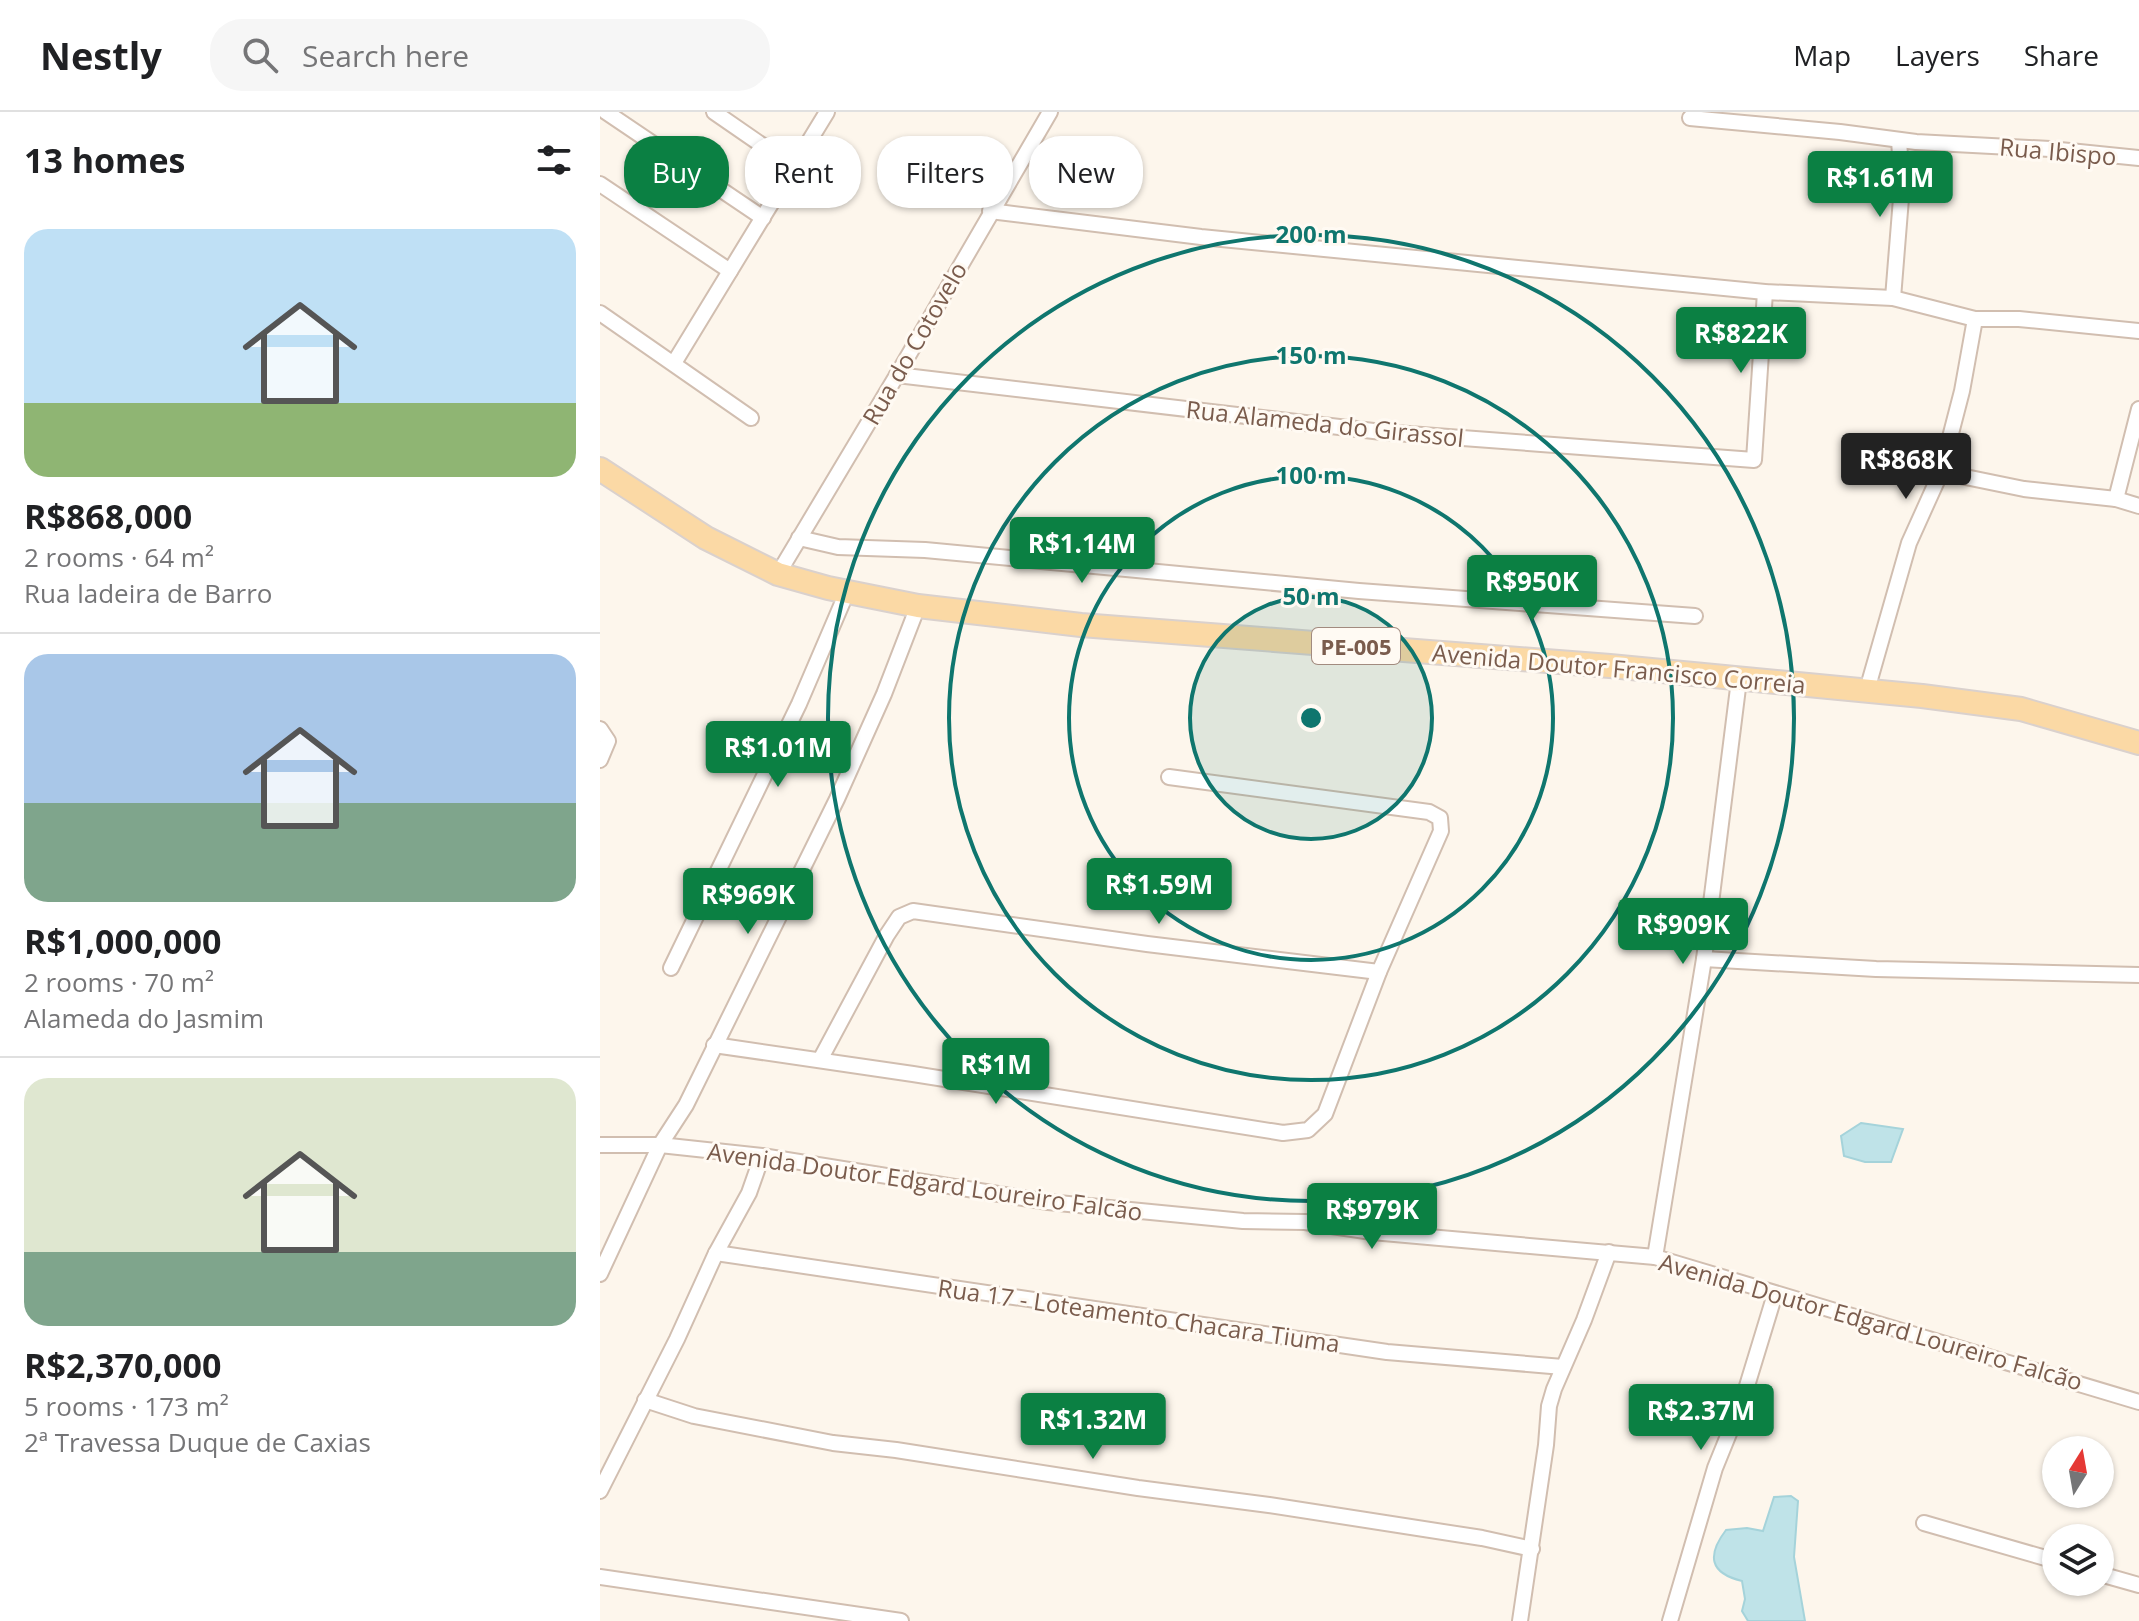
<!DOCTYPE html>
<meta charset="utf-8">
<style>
:root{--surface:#fff;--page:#f6f6f6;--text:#202124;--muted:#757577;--line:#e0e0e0;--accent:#0b8043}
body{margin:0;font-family:"Open Sans",sans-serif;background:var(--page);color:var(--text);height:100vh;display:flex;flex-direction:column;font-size:30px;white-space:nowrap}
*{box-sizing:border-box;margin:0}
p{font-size:26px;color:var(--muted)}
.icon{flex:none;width:44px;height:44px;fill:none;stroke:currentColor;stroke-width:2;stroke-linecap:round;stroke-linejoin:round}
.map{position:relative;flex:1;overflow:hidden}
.sheet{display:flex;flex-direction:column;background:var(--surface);width:600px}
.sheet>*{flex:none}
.banner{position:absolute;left:24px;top:24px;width:760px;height:72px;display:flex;gap:16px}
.needle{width:52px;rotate:11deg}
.tools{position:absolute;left:1442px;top:1324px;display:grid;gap:16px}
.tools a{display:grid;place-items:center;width:72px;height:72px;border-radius:50%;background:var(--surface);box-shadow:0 2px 6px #0004;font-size:40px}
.price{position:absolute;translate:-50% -68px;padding:0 18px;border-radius:8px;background:var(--accent);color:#fff;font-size:26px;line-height:52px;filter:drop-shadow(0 2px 4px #0008)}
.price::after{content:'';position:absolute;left:50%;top:48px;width:24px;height:18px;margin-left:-12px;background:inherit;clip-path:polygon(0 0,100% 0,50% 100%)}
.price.selected{background:#222;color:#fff}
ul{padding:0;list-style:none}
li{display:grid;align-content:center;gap:16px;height:424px;padding:0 24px}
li+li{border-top:2px solid var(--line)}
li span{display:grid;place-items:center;height:248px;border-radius:24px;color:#555}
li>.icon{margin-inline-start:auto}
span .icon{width:144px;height:144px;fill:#fffc;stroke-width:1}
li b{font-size:34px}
h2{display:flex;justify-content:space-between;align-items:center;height:96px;padding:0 24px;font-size:34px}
.tag{padding:0 28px;border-radius:32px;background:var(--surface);box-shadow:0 2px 6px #0004;font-size:28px;line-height:72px}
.tag.selected{background:var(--accent);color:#fff}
header{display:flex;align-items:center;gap:48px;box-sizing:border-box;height:112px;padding:0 40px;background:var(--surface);border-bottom:2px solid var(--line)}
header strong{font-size:38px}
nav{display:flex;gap:44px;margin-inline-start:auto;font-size:28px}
.search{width:560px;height:72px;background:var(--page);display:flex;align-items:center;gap:20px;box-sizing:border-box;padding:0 28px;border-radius:32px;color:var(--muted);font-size:30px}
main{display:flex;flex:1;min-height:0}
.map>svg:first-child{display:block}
</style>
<header>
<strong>Nestly</strong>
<div class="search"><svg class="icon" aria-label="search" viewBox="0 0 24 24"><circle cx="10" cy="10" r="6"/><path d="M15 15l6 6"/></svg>Search here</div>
<nav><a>Map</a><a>Layers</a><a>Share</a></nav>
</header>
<main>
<section class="sheet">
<h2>13 homes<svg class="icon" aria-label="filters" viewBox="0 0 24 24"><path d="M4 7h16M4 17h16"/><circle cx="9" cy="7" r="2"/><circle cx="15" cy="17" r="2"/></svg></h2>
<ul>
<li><span style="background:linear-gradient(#bfe0f5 70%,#8fb573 0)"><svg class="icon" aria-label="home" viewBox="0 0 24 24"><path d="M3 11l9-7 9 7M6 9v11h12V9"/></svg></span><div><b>R$868,000</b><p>2 rooms · 64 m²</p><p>Rua ladeira de Barro</p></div></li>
<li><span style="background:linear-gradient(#a9c7e8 60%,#7fa58c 0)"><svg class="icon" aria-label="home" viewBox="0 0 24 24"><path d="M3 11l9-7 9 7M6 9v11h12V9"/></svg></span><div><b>R$1,000,000</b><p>2 rooms · 70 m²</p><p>Alameda do Jasmim</p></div></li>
<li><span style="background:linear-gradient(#dfe7d0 70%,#7fa58c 0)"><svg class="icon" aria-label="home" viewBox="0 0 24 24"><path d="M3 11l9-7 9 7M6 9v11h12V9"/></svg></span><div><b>R$2,370,000</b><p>5 rooms · 173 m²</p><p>2ª Travessa Duque de Caxias</p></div></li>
</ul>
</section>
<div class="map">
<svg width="1539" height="1509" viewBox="0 0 1539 1509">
<rect width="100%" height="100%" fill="#fdf6ec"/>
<g fill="#bfe3e8" stroke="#a5d3da" stroke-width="2">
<path d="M1261,1011L1303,1017L1291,1050H1265L1244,1044L1241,1024Z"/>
<path d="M1191,1384L1198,1389L1194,1445L1205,1509H1148L1142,1499L1145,1487L1142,1469C1109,1461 1107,1443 1126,1418L1147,1416L1163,1419L1174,1385Z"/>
</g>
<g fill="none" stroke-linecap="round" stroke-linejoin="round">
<g stroke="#d1beb0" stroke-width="18">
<g id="minor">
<path d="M6,0L163,106"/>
<path d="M114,0L195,56"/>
<path d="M1090,6L1240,20L1316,30L1450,37L1539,46"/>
<path d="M0,72L130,159"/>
<path d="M390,99L601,125L1165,180L1293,186L1375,207H1419L1539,219"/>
<path d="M1293,186L1302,74L1299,28"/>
<path d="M0,201L151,306"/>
<path d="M74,251L227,0"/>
<path d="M297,263L782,320L1154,348L1165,180"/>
<path d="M1341,360L1424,377L1516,387L1539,394"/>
<path d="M1516,387L1539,297"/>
<path d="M199,426L238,435L325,438L759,479L1095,504"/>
<path d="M178,462L297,263L450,0"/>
<path d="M1267,578L1309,431L1341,360L1362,279L1375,207"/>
<path d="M0,617L8,629L0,648"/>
<path d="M1104,847L1276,857L1539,863"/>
<path d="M71,856L199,592L247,480"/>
<path d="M114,933L313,962L683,1021L708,1018L725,1002L779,860L841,719L840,706L829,700L569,665"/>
<path d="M220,948L287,823L299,805L313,799L547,832L779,860"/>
<path d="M0,1033H60L162,1044L448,1090L643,1109L705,1110L772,1120L1055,1145L1539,1290"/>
<path d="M116,1141L787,1240L963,1255"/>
<path d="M1055,1145L1104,847L1139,568"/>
<path d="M0,1162L60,1033L86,993L237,687L284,582L318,494"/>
<path d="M45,1288L94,1304L233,1331L296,1338L538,1376L669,1393L882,1426L932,1437"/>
<path d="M0,1379L77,1227L116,1141L149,1081L162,1044"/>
<path d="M1324,1411L1456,1449"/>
<path d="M1500,1462L1539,1473"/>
<path d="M0,1465L301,1509"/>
<path d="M920,1509L946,1333L949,1294L954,1277L984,1208L1009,1140"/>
<path d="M1070,1509L1115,1356L1143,1287L1175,1182"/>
</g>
</g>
<g stroke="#dad1cd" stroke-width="26">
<path id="primary" d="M0,357L106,426L178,462L228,476L318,494L481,513L1010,554L1322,584L1421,597L1539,631"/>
</g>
<use href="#minor" stroke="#fff" stroke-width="14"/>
<use href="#primary" stroke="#fbd9a5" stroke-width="22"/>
</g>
<circle cx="711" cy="606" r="121" fill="#0f766e" fill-opacity=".12"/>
<g fill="none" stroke="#0f766e" stroke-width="4">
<circle cx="711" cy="606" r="121"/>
<circle cx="711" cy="606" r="242"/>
<circle cx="711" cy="606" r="362"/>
<circle cx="711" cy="606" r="483"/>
</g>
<g text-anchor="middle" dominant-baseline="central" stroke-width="6" stroke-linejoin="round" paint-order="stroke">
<rect fill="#fffaf3" stroke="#a28b7f" stroke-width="2" x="712" y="516" width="88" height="36" rx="6"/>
<g font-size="22" font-weight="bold" fill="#7a5c4d">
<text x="756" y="534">PE-005</text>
</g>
<g font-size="24" fill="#7a5c4d" stroke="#fffaf3">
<text transform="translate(1458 39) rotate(5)">Rua Ibispo</text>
<text transform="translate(314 231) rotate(-60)">Rua do Cotovelo</text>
<text transform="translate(725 311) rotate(6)">Rua Alameda do Girassol</text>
<text transform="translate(1019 556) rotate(5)">Avenida Doutor Francisco Correia</text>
<text transform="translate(325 1069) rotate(8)">Avenida Doutor Edgard Loureiro Falcão</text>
<text transform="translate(539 1203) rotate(8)">Rua 17 - Loteamento Chacara Tiuma</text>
<text transform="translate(1271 1209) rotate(16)">Avenida Doutor Edgard Loureiro Falcão</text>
</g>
</g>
<circle cx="711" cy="606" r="12" fill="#0f766e" stroke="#fffaf3" stroke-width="4"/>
<g font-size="24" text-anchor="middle" font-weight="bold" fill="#0f766e" stroke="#fffaf3" stroke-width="6" stroke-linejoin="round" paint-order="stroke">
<text x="711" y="131">200 m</text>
<text x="711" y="252">150 m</text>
<text x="711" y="372">100 m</text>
<text x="711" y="493">50 m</text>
</g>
</svg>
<div class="tools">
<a><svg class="needle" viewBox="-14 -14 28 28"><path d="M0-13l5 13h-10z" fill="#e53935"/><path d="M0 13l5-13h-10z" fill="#757577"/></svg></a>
<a><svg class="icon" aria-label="layers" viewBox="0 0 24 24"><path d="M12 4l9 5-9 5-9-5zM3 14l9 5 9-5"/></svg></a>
</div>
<b class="price" style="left:1280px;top:107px">R$1.61M</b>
<b class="price" style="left:1141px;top:263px">R$822K</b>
<b class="price selected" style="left:1306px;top:389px">R$868K</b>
<b class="price" style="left:482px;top:473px">R$1.14M</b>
<b class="price" style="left:932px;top:511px">R$950K</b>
<b class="price" style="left:178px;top:677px">R$1.01M</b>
<b class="price" style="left:559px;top:814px">R$1.59M</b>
<b class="price" style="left:148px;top:824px">R$969K</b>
<b class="price" style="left:1083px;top:854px">R$909K</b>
<b class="price" style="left:396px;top:994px">R$1M</b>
<b class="price" style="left:772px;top:1139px">R$979K</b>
<b class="price" style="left:1101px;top:1340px">R$2.37M</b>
<b class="price" style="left:493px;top:1349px">R$1.32M</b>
<div class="banner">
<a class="tag selected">Buy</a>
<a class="tag">Rent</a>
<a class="tag">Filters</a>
<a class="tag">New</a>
</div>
</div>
</main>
